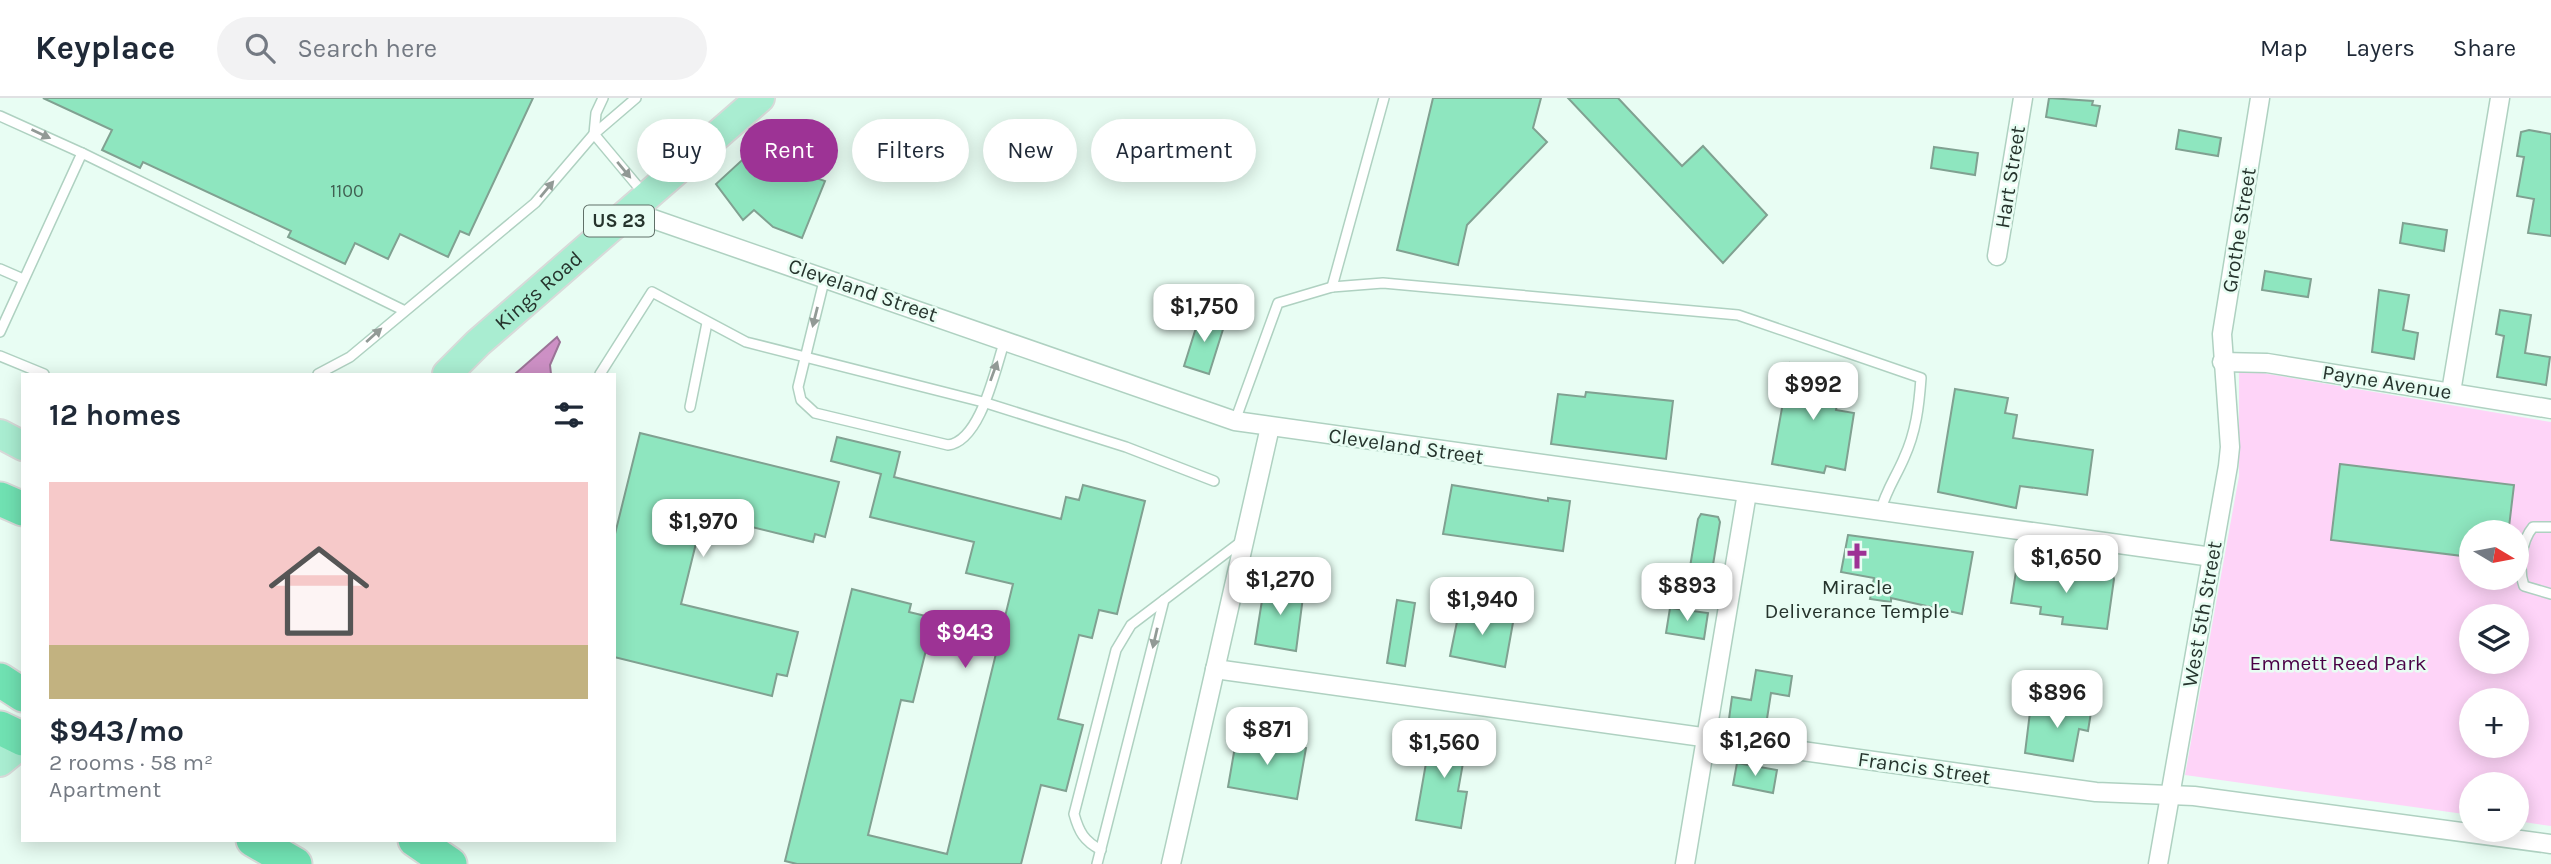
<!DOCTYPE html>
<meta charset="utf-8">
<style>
:root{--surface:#fff;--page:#f2f2f3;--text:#1f2937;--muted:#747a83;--line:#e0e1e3;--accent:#9d3395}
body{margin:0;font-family:Karla,sans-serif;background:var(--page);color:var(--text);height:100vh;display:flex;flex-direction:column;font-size:26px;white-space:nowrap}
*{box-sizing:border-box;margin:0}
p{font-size:23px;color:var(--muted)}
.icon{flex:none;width:38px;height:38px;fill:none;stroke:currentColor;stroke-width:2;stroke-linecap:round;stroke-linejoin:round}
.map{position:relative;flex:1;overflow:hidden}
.details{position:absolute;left:21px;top:275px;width:595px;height:469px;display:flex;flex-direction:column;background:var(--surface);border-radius:0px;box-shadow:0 4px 18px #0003}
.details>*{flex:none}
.hud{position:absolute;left:637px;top:21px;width:665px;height:63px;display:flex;gap:14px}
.needle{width:46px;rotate:100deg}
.tools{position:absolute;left:2459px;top:422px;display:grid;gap:14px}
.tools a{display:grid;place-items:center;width:70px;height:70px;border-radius:50%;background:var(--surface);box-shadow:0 4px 18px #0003;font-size:35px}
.price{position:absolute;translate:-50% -60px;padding:0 16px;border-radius:14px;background:#fff;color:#222;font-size:23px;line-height:46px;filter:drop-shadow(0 2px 4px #0008)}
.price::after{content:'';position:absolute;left:50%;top:42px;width:21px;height:16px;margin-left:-10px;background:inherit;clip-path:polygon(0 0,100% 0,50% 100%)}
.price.current{background:var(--accent);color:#fff}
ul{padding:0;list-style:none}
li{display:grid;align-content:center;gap:14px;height:371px;padding:0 28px}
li+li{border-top:2px solid var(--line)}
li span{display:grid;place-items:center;height:217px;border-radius:0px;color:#555}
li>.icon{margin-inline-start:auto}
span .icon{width:126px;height:126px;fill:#fffc;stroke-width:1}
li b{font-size:30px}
h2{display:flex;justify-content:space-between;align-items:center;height:84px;padding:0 28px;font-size:30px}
.tag{padding:0 24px;border-radius:32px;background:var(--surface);box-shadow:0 4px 18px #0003;font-size:24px;line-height:63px}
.tag.current{background:var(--accent);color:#fff}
header{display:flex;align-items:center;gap:42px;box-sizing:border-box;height:98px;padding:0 35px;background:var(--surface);border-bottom:2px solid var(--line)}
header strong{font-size:33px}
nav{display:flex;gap:38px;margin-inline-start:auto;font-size:24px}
.search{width:490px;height:63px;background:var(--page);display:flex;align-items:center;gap:18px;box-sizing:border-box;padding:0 24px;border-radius:38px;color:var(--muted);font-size:26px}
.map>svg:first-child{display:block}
</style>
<header>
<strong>Keyplace</strong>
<div class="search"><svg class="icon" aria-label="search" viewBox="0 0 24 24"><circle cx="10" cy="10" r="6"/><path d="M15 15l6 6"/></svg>Search here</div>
<nav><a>Map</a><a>Layers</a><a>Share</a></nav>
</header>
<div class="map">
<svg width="2551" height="766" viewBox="0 0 2551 766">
<rect width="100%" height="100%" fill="#e8fdf3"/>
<path fill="#fed4f8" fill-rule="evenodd" d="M2239,271L2551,324V728L2517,723L2516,686H2471V717L2185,677L2239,378ZM2471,434H2516V480H2471ZM2471,518H2516V564H2471ZM2471,602H2516V648H2471Z"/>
<path fill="#cd90c5" stroke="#9b7497" stroke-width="2" d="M557,239L560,244L550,267L551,276H515Z"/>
<g fill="#8ee6bf" stroke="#80a191" stroke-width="2">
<path d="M43,0H533L469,137L460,133L448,159L400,136L388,161L355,145L345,166L288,139L291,133L143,64L140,70L102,52L112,32Z"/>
<path d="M1433,0H1541L1533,30L1547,44L1467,127L1458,167L1397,152Z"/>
<path d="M1568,0H1618L1682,68L1703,48L1767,117L1723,165Z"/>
<path d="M2049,0L2093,3L2092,7L2100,8L2096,28L2046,19Z"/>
<path d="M776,31L804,64L796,73L825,83L802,140L773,129L754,112L743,122L716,86Z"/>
<path d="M2179,32L2221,40L2218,58L2176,51Z"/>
<path d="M2529,32L2551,36V138L2528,135L2534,101L2517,98L2524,59L2517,58L2521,34Z"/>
<path d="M1934,49L1978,55L1975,77L1931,70Z"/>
<path d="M2403,125L2447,132L2444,153L2400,145Z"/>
<path d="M2265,173L2311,181L2308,199L2262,192Z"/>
<path d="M2379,192L2409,197L2403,232L2418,235L2414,261L2372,254Z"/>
<path d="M2500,212L2531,217L2525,255L2550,259L2546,287L2497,279L2504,238L2496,236Z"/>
<path d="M1200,217L1225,225L1209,276L1184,268Z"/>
<path d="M1790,265L1843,274L1836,312L1854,315L1845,372L1826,368L1824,375L1772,366Z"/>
<path d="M1955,291L2008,300L2005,315L2017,317L2013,340L2093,352L2087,397L2020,388L2016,410L1938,394Z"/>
<path d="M1586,294L1673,303L1666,361L1551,346L1558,296L1585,299Z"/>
<path d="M640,335L839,384L825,439L815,436L813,444L703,417L681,506L798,534L787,578L777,576L772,598L614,559V440Z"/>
<path d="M837,339L900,354L894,379L1061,421L1066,399L1079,402L1083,387L1145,403L1117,516L1099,512L1092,540L1079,537L1058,621L1083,627L1066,693L1041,687L1021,766H797L785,763L852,491L911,506L909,514L934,520L913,604L901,602L868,737L947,756L1013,486L966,475L974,444L870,419L881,376L831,363Z"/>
<path d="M2340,366L2514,387L2509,429L2485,427L2484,434H2471V459L2331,442Z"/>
<path d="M1452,387L1548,403V400L1570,403L1563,453L1443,436Z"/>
<path d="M1701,416L1718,419L1720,424L1711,479L1689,475L1698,421Z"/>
<path d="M1848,437L1973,454L1962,516L1891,500V504L1870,501L1874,480L1841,474Z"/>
<path d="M2017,467L2093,477L2094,473L2112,475L2114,481L2107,531L2062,526L2063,519L2040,516L2041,509L2011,505Z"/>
<path d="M1265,484L1304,491L1296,553L1255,546Z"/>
<path d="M1397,502L1415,505L1405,568L1387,565Z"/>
<path d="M1460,509L1514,519L1505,569L1450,558Z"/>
<path d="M1670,510L1708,515L1704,541L1666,535Z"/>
<path d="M1756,572L1792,578L1789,598L1771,595L1766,627L1729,621L1732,599L1751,602Z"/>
<path d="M2061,602L2092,608L2088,633L2079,631L2073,663L2025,655L2031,606L2060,611Z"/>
<path d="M1432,631L1468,637L1458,693L1467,694L1461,730L1416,722Z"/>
<path d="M1237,637L1306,650L1297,701L1228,689Z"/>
<path d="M1737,665L1777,672L1773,695L1733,687Z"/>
</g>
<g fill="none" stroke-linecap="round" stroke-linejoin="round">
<g stroke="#afd1c1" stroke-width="12">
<g id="lane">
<path d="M603,0L596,15L594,36L645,97"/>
<path d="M0,18L82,55"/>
<path d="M0,171L23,181"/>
<path d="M825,179L798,289L801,302L815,315L948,347C981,343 995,271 1005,242"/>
<path d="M1332,189L1384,0"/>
<path d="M0,234L82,55L403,212"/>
<path d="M0,258L44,276"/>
<path d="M318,276L350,259L535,105L594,36L636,0"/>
<path d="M600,276L652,194L746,244L983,304L1126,349L1214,383"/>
<path d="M690,309L707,225"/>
<path d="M1235,323L1278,205L1332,189L1383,185L1738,217L1921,280C1919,308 1916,334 1904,360C1896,379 1885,394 1880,415"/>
<path d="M2551,429H2533C2521,443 2518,471 2524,488L2551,496"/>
<path d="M1101,752C1084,743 1079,734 1074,716L1116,552L1131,527L1164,502"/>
<path d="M1097,766L1164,502L1242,443"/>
</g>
</g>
<g stroke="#afd1c1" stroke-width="21">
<g id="street">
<path d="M630,113L1235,323L2212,459"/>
<path d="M1997,158L2023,0"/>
<path d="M2222,264L2267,265L2551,311"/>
<path d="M2451,294L2500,0"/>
<path d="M1215,571L2096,694L2194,698L2551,746"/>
<path d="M1171,766L1270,329"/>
<path d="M1685,766L1747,395"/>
<path d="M2158,766L2228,368L2230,349L2222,236L2260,0"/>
</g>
</g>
<g stroke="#d8dad9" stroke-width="32">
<g id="primary">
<path id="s1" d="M447,276L478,245L760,0"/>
<path d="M0,336L23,348"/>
<path d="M0,664L23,645"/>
</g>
</g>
<g stroke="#d8dad9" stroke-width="37">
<g id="highway">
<path d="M0,401L23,411"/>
<path d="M0,582L23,597"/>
<path d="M0,630L23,641"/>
<path d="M253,742L295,766"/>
<path d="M415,742L450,766"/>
</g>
</g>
<use href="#lane" stroke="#fff" stroke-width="9"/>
<use href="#street" stroke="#fff" stroke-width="18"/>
<use href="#primary" stroke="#a9edd1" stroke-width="28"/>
<use href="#highway" stroke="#70e1b2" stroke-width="33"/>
</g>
<defs><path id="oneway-solid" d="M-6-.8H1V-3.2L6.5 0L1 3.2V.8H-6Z" transform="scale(1.75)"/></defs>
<g fill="#929a96">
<use href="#oneway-solid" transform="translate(41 36) rotate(25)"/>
<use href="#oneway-solid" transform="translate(624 72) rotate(50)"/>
<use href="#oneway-solid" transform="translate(547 91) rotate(-50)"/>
<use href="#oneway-solid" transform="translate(815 219) rotate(104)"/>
<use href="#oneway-solid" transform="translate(374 237) rotate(-42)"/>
<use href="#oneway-solid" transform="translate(994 273) rotate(-70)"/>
<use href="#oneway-solid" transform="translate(1155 540) rotate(103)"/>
</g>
<defs>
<g id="church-bare" transform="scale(2.1)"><path d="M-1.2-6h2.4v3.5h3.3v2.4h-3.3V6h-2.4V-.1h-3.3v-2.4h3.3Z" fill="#9d3395" stroke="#e8fdf3" stroke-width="2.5" paint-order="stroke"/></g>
</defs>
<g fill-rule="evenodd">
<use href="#church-bare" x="1857" y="458"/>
</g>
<g text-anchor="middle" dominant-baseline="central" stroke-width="5" stroke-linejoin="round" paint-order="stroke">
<g font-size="18" fill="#406052">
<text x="347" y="93">1100</text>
</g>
<rect fill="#e8fdf3" stroke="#607068" stroke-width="2" x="584" y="107.5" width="70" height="31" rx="5"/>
<g font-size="19" font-weight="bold" fill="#26342d">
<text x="619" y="123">US 23</text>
</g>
<g font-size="21" fill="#26342d" stroke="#e8fdf3">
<text transform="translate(2010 79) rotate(-81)">Hart Street</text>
<text transform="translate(2239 132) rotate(-81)">Grothe Street</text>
<text stroke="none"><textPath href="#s1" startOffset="124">Kings Road</textPath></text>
<text transform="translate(863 192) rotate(19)">Cleveland Street</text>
<text transform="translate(2387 284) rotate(9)">Payne Avenue</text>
<text transform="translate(1406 348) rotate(8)">Cleveland Street</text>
<text transform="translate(2202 516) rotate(-80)">West 5th Street</text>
<text transform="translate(1924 670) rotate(8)">Francis Street</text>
</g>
<g font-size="21" fill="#26342d" stroke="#e8fdf3">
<text x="1857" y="489">Miracle<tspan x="1857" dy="24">Deliverance Temple</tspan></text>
</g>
<g font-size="21" fill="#4a0046" stroke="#e8fdf3">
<text x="2338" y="565">Emmett Reed Park</text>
</g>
</g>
</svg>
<div class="tools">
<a><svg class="needle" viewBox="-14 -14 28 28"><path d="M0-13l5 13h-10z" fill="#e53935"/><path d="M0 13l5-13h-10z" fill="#747a83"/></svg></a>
<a><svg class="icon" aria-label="layers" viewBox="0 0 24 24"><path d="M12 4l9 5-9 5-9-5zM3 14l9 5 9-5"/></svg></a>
<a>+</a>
<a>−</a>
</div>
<b class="price" style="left:1204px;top:246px">$1,750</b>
<b class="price" style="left:1813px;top:324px">$992</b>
<b class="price" style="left:703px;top:461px">$1,970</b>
<b class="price" style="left:2066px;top:497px">$1,650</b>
<b class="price" style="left:1280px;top:519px">$1,270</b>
<b class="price" style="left:1687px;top:525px">$893</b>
<b class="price" style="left:1482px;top:539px">$1,940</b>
<b class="price current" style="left:965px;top:572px">$943</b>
<b class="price" style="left:2057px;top:632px">$896</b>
<b class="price" style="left:1267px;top:669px">$871</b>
<b class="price" style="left:1755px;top:680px">$1,260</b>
<b class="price" style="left:1444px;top:682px">$1,560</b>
<div class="hud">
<a class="tag">Buy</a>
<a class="tag current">Rent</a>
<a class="tag">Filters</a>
<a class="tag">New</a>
<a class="tag">Apartment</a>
</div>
<section class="details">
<h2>12 homes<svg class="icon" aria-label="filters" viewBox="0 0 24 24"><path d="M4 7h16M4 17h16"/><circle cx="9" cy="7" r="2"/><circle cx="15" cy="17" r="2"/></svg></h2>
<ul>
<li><span style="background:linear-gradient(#f6c9c9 75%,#c2b280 0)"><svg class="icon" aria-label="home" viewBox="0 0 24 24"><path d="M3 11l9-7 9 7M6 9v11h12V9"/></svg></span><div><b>$943/mo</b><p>2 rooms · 58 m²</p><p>Apartment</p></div></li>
</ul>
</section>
</div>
